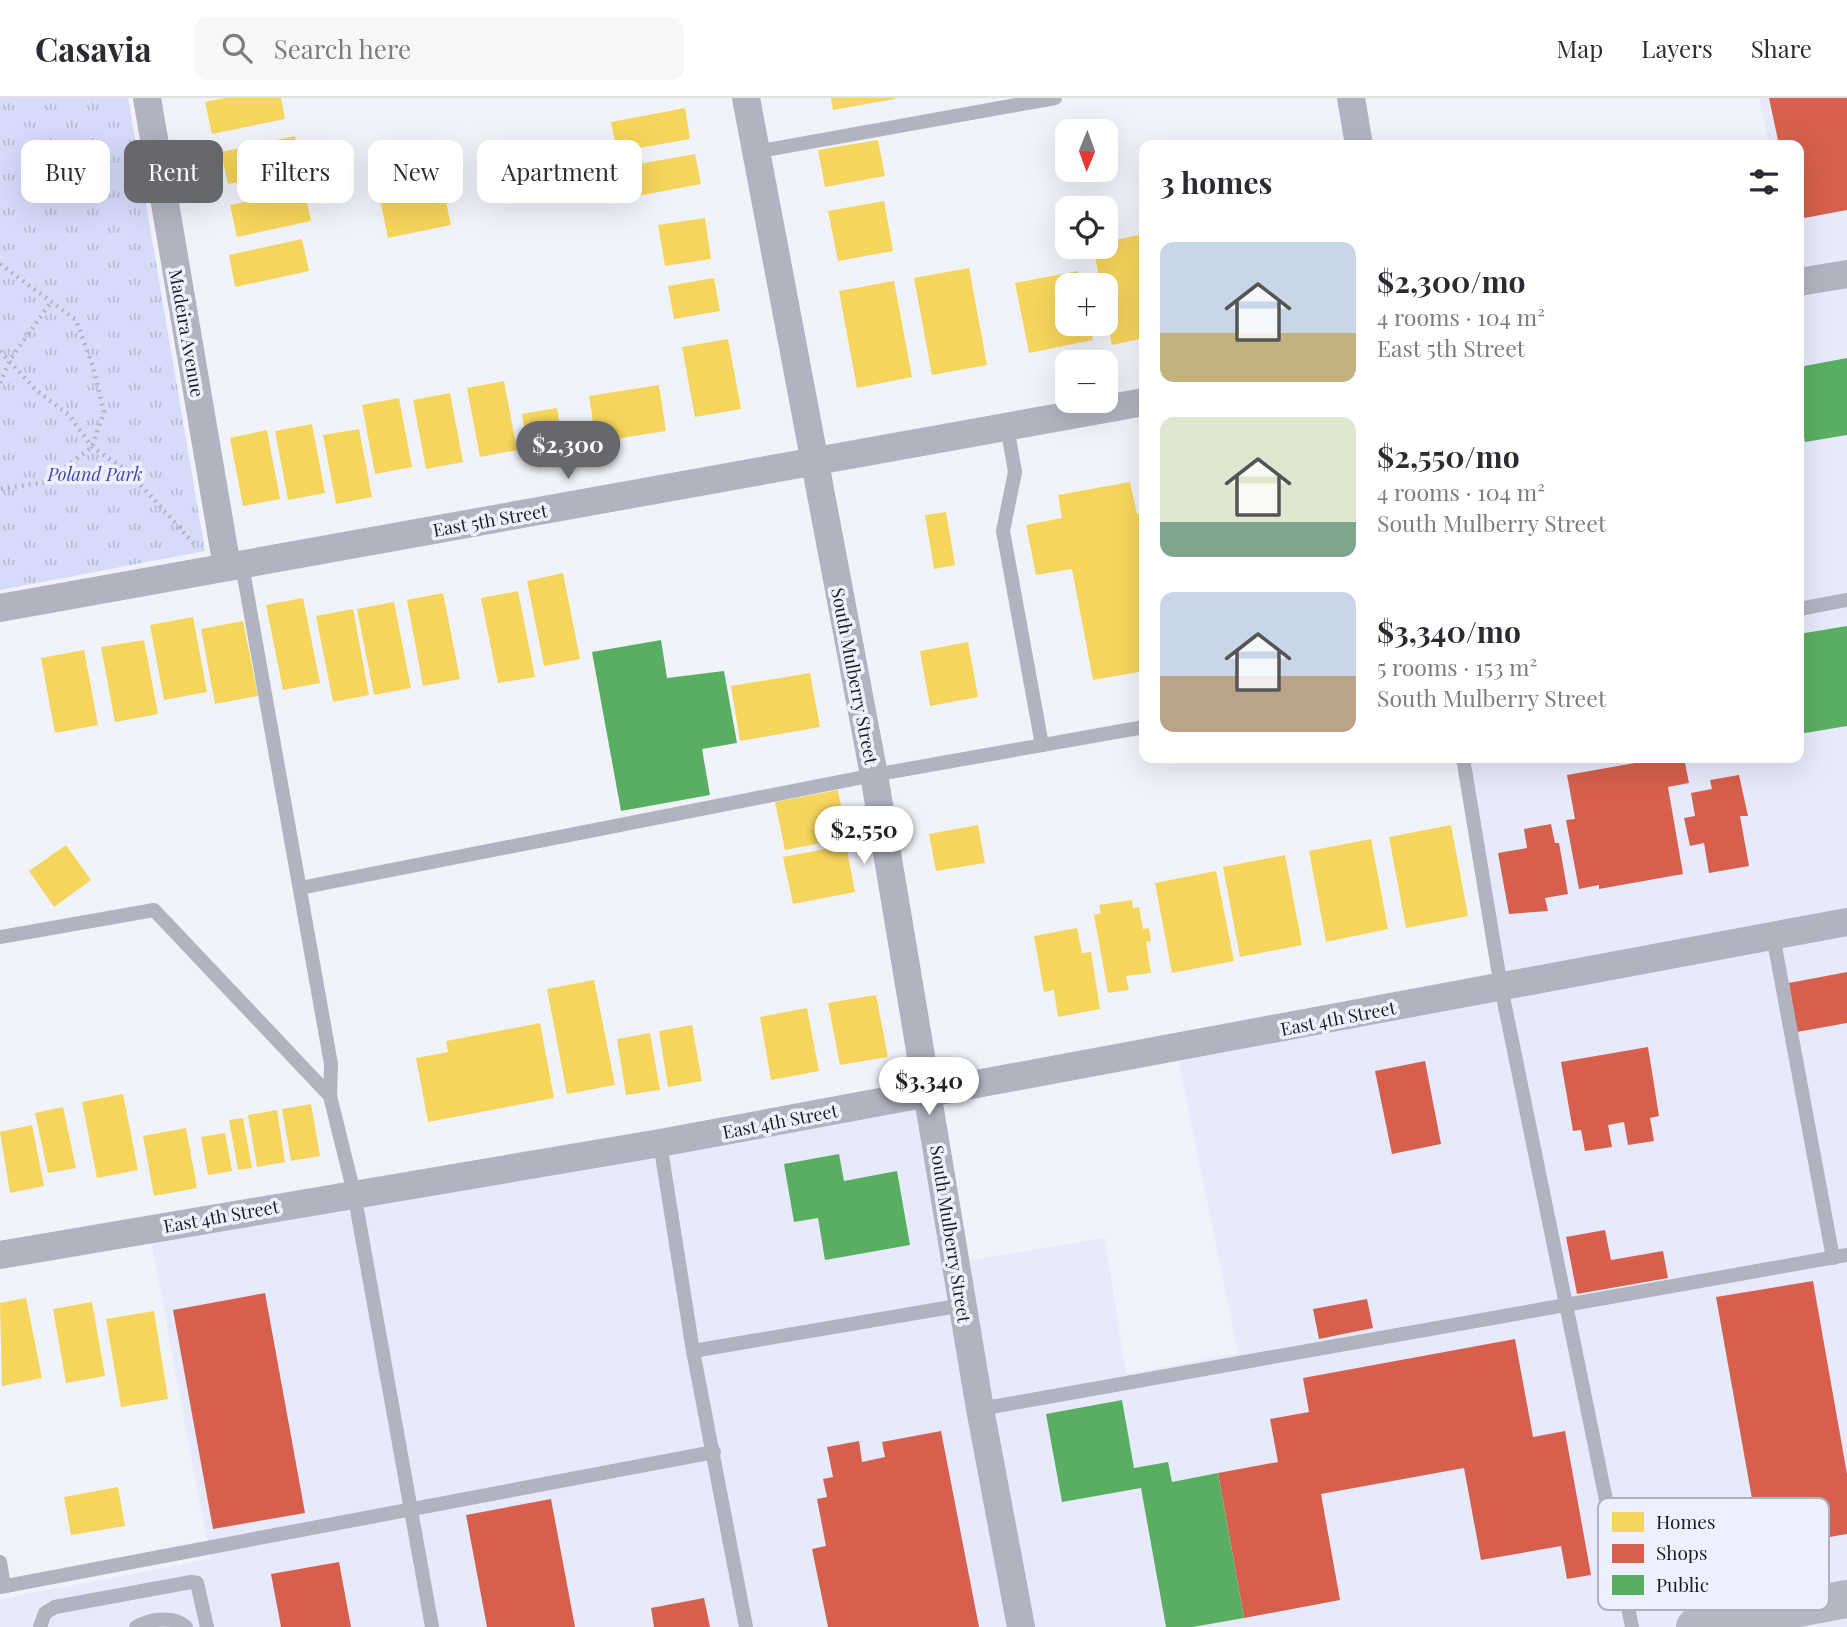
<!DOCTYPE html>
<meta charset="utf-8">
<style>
:root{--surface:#fff;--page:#f7f7f7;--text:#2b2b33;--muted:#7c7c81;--line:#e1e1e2;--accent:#67686e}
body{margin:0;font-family:"Playfair Display",serif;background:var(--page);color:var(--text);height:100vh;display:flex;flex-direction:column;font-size:26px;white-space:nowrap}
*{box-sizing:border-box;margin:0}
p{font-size:23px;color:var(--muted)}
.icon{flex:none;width:38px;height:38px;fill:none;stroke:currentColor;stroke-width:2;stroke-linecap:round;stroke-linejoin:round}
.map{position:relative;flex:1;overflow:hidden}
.drawer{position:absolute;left:1139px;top:42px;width:665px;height:623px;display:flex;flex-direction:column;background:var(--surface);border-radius:14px;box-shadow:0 7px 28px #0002}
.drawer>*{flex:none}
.top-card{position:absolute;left:21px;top:42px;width:665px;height:63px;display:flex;gap:14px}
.needle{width:46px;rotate:181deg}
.fabs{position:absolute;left:1055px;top:21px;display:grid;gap:14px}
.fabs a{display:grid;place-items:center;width:63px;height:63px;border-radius:14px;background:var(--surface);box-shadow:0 7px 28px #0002;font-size:35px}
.price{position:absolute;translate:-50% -60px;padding:0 16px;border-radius:24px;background:#fff;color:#222;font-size:23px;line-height:46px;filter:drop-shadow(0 2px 4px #0008)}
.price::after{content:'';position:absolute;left:50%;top:42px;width:21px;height:16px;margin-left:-10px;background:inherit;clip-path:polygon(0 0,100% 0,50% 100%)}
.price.current{background:var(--accent);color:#fff}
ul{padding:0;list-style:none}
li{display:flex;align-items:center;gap:21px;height:175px;padding:0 21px}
li span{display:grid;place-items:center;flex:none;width:196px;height:140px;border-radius:14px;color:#555}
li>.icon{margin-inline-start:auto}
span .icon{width:84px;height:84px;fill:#fffc;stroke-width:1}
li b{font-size:30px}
h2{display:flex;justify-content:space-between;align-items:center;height:84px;padding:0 21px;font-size:30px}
.pill{padding:0 24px;border-radius:14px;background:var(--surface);box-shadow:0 7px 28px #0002;font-size:24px;line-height:63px}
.pill.current{background:var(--accent);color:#fff}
header{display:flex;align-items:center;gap:42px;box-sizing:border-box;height:98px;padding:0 35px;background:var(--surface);border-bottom:2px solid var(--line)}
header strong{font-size:33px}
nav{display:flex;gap:38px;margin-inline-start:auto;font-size:24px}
.search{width:490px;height:63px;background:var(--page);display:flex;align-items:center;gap:18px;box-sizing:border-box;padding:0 24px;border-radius:14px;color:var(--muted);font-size:26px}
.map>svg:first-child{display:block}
</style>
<header>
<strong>Casavia</strong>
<div class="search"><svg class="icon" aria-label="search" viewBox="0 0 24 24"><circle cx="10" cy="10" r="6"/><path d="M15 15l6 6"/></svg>Search here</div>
<nav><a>Map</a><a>Layers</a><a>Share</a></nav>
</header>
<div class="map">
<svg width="1847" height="1529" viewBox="0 0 1847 1529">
<defs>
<pattern id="park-tufts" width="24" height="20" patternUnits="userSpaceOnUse" patternTransform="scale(1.75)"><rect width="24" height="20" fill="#d6dbfa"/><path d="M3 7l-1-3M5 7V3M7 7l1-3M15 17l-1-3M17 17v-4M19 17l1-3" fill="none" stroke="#b7bcd6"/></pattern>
</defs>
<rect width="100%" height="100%" fill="#f1f3fa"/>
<path fill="#e7eafb" d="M1759,0H1847V1529H0V1501L210,1461L149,1131L928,995L956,1165L1105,1140L1126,1276L1238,1255L1176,951L1501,889L1463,660H1799V47H1769Z"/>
<path fill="url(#park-tufts)" d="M0,0H128L205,453L0,492Z"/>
<g fill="#f6d55c">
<path d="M225,0H281L285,21L212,36L205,4Z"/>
<path d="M831,0H895V1L833,12Z"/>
<path d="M685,10L690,41L617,54L611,24Z"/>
<path d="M295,38L302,71L228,86L221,54Z"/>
<path d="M878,42L885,78L825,89L818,52Z"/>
<path d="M434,48L451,127L388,140L377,86L415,78L410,53Z"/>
<path d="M695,56L701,86L627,100L622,69Z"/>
<path d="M304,91L311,123L237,139L230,107Z"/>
<path d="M884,103L893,153L838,163L828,113Z"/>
<path d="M705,120L711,161L665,168L658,127Z"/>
<path d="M1144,136V240L1112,247L1106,215V187H1101L1093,149H1106V144Z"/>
<path d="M302,141L309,173L235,189L229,157Z"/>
<path d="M969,170L987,267L932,277L914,180Z"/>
<path d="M1078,173L1081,187H1068V226H1089L1093,242L1029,255L1015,185Z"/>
<path d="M714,180L720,213L674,221L668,188Z"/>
<path d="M894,183L912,279L857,290L839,193Z"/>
<path d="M728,241L741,311L695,319L682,249Z"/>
<path d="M504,283L517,352L480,359L467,290Z"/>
<path d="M659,287L666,333L596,344L589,298Z"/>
<path d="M450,295L463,364L426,371L413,302Z"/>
<path d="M399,300L412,369L375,376L362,307Z"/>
<path d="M557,310L564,353L529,359L522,316Z"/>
<path d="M312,326L325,395L288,402L275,333Z"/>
<path d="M359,331L372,399L336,406L323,337Z"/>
<path d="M267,332L280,401L243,408L230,340Z"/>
<path d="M1130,384L1137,416L1144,415V430L1140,431L1144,455V573L1093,582L1072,471L1036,477L1026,427L1062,420L1058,397Z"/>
<path d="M946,414L955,467L934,471L925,417Z"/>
<path d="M563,475L580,561L544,568L527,483Z"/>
<path d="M518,493L535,579L498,585L481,500Z"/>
<path d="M443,495L460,581L423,588L407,502Z"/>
<path d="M303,500L320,585L283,592L266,507Z"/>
<path d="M394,504L411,590L374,597L357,511Z"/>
<path d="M353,511L369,597L333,604L316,518Z"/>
<path d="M193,519L207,594L164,602L150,527Z"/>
<path d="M243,523L258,598L215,606L201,531Z"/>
<path d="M144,542L158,616L115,624L101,549Z"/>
<path d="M968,544L978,599L930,608L920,553Z"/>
<path d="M84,552L98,627L55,635L41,560Z"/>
<path d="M810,575L820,629L740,643L731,588Z"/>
<path d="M838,692L847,740L785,752L775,704Z"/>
<path d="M978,727L985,765L936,773L929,736Z"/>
<path d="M1451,727L1468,818L1406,830L1389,739Z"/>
<path d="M1371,741L1388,831L1326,844L1309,753Z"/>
<path d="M66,747L91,782L54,809L29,773Z"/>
<path d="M846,747L855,794L793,806L783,759Z"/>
<path d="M1285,757L1302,847L1240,859L1223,769Z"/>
<path d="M1216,773L1234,863L1172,875L1155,785Z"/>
<path d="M1132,802L1133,810L1139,809L1143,831L1149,830L1151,843L1146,844L1151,875L1126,878L1129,892L1108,895L1094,817L1101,815L1099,807Z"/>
<path d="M1077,830L1082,855L1091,854L1100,911L1058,919L1054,892L1044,894L1034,838Z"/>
<path d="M594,882L615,987L567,996L547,891Z"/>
<path d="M876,897L888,959L840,967L828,905Z"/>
<path d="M807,910L819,973L771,982L760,919Z"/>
<path d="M540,925L554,1000L428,1024L416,960L448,954L446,943Z"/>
<path d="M692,927L702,983L668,989L659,933Z"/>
<path d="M650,935L660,992L626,997L617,941Z"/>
<path d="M123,996L138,1072L97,1080L82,1004Z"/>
<path d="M311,1006L320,1058L291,1063L282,1011Z"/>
<path d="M63,1009L76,1070L48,1075L35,1015Z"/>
<path d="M277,1012L285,1064L257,1069L248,1017Z"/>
<path d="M243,1020L252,1070L238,1072L229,1022Z"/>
<path d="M32,1027L44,1088L10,1095L0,1034Z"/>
<path d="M186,1030L197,1090L154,1098L143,1038Z"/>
<path d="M225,1035L232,1073L208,1077L201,1039Z"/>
<path d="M26,1200L42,1280L2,1288L0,1205Z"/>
<path d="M92,1204L105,1278L66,1285L53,1211Z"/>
<path d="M154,1213L168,1301L121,1309L106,1221Z"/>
<path d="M118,1389L125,1428L71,1437L64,1399Z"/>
</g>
<g fill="#d6604d">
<path d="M1769,0H1847V112L1799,121V47H1779Z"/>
<path d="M1663,660H1684L1689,685L1668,689L1683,776L1599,791V787L1579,791L1566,722L1575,721L1567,677Z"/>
<path d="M1739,677L1748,718H1740L1749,768L1709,775L1704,745L1690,748L1684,720L1695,718L1691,695L1712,691L1710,682Z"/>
<path d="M1551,726L1555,745H1559L1568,796L1545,800L1548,813L1509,816L1498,755L1527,750L1524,731Z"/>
<path d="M1847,874V925L1797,934L1789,885Z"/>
<path d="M1648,949L1659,1018L1650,1020L1654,1043L1628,1047L1624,1024L1608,1027L1612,1049L1585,1053L1581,1032L1573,1033L1561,964Z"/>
<path d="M1425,963L1441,1046L1392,1056L1375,973Z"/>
<path d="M1605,1132L1611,1162L1663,1153L1668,1180L1577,1196L1566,1139Z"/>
<path d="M1813,1183L1847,1376V1436L1761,1451L1716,1199Z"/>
<path d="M265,1195L305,1415L213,1431L173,1212Z"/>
<path d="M1367,1201L1373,1230L1319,1241L1313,1211Z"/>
<path d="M1515,1241L1533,1339L1565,1333L1591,1477L1567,1481L1561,1448L1481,1462L1464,1370L1321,1396L1340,1502L1244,1520L1218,1375L1278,1364L1270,1321L1309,1314L1303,1280Z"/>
<path d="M941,1333L979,1529H828L812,1451L826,1448L817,1401L827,1399L823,1381L833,1379L827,1349L859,1343L862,1364L885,1359L882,1344Z"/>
<path d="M551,1401L575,1529H487L466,1417Z"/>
<path d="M339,1464L351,1529H281L271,1476Z"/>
<path d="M704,1500L710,1529H654L651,1510Z"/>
</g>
<g fill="#5aae61">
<path d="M1847,260V337L1805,344L1799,312V269Z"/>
<path d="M1847,528V628L1799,636V536Z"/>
<path d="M661,542L667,580L724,573L737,645L702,651L710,697L621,713L592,554Z"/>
<path d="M839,1056L844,1083L897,1073L910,1147L825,1162L818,1120L794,1124L784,1066Z"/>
<path d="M1122,1302L1134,1370L1168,1364L1172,1384L1218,1375L1244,1520L1193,1529H1166L1141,1390L1062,1404L1046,1316Z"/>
</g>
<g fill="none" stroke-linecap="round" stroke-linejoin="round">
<g stroke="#b3b4be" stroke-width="4.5" stroke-dasharray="2 5" stroke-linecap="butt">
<path d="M0,166L76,222L93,269L104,314L92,349L46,384L0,391"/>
<path d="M0,253L36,292L69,317L92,349L129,374L195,447"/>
<path d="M0,285L10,262L51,204"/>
</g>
<g stroke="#b1b3c0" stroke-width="14">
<path d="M755,54L1055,0"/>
<path d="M1007,328L1015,374L1003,433L1042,647"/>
<path d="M242,467L331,966L330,998"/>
<path d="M1799,511L1847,502"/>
<path d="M1463,660L1501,889L1632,1529"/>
<path d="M300,790L874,677L1144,629"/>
<path d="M1773,838L1833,1160"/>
<path d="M0,839L154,812L330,998L354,1095L432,1529"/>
<path d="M660,1045L693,1253L746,1529"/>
<path d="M693,1253L963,1207"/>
<path d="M980,1311L1847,1157"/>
<path d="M0,1464L4,1488"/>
<path d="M0,1489L714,1354"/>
<path d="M40,1529L45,1515L55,1509L191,1484L197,1485L207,1529"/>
<path d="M136,1529C150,1521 173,1517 186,1529"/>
</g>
<g stroke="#b1b3c0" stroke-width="28">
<path d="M147,0L227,469"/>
<path d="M746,0L874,677L980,1311L1021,1529"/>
<path d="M1351,0L1359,47"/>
<path d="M1799,184L1847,176"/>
<path d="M0,510L1144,304"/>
<path d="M0,1157L660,1045L1847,824"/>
</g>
<path stroke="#b5b7c3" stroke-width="38" d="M1695,1529L1847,1501"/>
</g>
<g text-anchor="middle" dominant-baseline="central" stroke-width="7" stroke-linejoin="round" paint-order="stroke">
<g font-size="18" fill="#1c1d23" stroke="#edf0fe">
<text transform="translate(187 235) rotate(80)">Madeira Avenue</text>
<text transform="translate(490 422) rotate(-10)">East 5th Street</text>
<text transform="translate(855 578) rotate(79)">South Mulberry Street</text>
<text transform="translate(1338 920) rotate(-11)">East 4th Street</text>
<text transform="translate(780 1023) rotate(-11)">East 4th Street</text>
<text transform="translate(221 1118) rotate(-10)">East 4th Street</text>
<text transform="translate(951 1136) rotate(81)">South Mulberry Street</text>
</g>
<g font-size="18" font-style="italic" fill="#4246aa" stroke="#edf0fe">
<text x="95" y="376">Poland Park</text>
</g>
</g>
<rect x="1598" y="1400" width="231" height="112" rx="10" fill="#edf0fe" stroke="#aeb1bc" stroke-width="2"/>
<rect x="1612" y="1414" width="32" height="20" fill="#f6d55c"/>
<rect x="1612" y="1446" width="32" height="19" fill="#d6604d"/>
<rect x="1612" y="1477" width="32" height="20" fill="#5aae61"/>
<g font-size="19" fill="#1c1d23">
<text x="1656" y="1431">Homes</text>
<text x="1656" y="1462">Shops</text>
<text x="1656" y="1494">Public</text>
</g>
</svg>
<div class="fabs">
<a><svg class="needle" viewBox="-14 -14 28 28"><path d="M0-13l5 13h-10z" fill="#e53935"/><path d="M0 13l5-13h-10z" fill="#7c7c81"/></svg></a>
<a><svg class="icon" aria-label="locate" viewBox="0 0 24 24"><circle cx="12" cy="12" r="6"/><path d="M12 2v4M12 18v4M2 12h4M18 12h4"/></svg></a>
<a>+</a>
<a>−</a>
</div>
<b class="price current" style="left:568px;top:383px">$2,300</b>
<b class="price" style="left:864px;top:768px">$2,550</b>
<b class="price" style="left:929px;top:1019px">$3,340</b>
<div class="top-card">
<a class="pill">Buy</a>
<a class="pill current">Rent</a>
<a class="pill">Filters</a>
<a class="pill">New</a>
<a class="pill">Apartment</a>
</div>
<section class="drawer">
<h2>3 homes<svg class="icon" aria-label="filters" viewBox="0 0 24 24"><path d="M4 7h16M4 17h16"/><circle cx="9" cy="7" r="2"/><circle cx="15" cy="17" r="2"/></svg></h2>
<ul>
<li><span style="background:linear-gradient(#c9d6e8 65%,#c2b280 0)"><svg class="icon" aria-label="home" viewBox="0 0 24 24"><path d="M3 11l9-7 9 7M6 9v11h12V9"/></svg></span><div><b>$2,300/mo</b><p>4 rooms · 104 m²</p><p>East 5th Street</p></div></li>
<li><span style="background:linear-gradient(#dfe7d0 75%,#7fa58c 0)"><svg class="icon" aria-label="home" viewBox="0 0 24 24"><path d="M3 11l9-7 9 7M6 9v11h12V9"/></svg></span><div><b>$2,550/mo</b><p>4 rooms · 104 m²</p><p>South Mulberry Street</p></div></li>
<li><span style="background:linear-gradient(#c9d6e8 60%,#b9a48a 0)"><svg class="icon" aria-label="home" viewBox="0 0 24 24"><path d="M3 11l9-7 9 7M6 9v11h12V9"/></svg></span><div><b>$3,340/mo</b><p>5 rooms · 153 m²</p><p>South Mulberry Street</p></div></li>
</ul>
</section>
</div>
